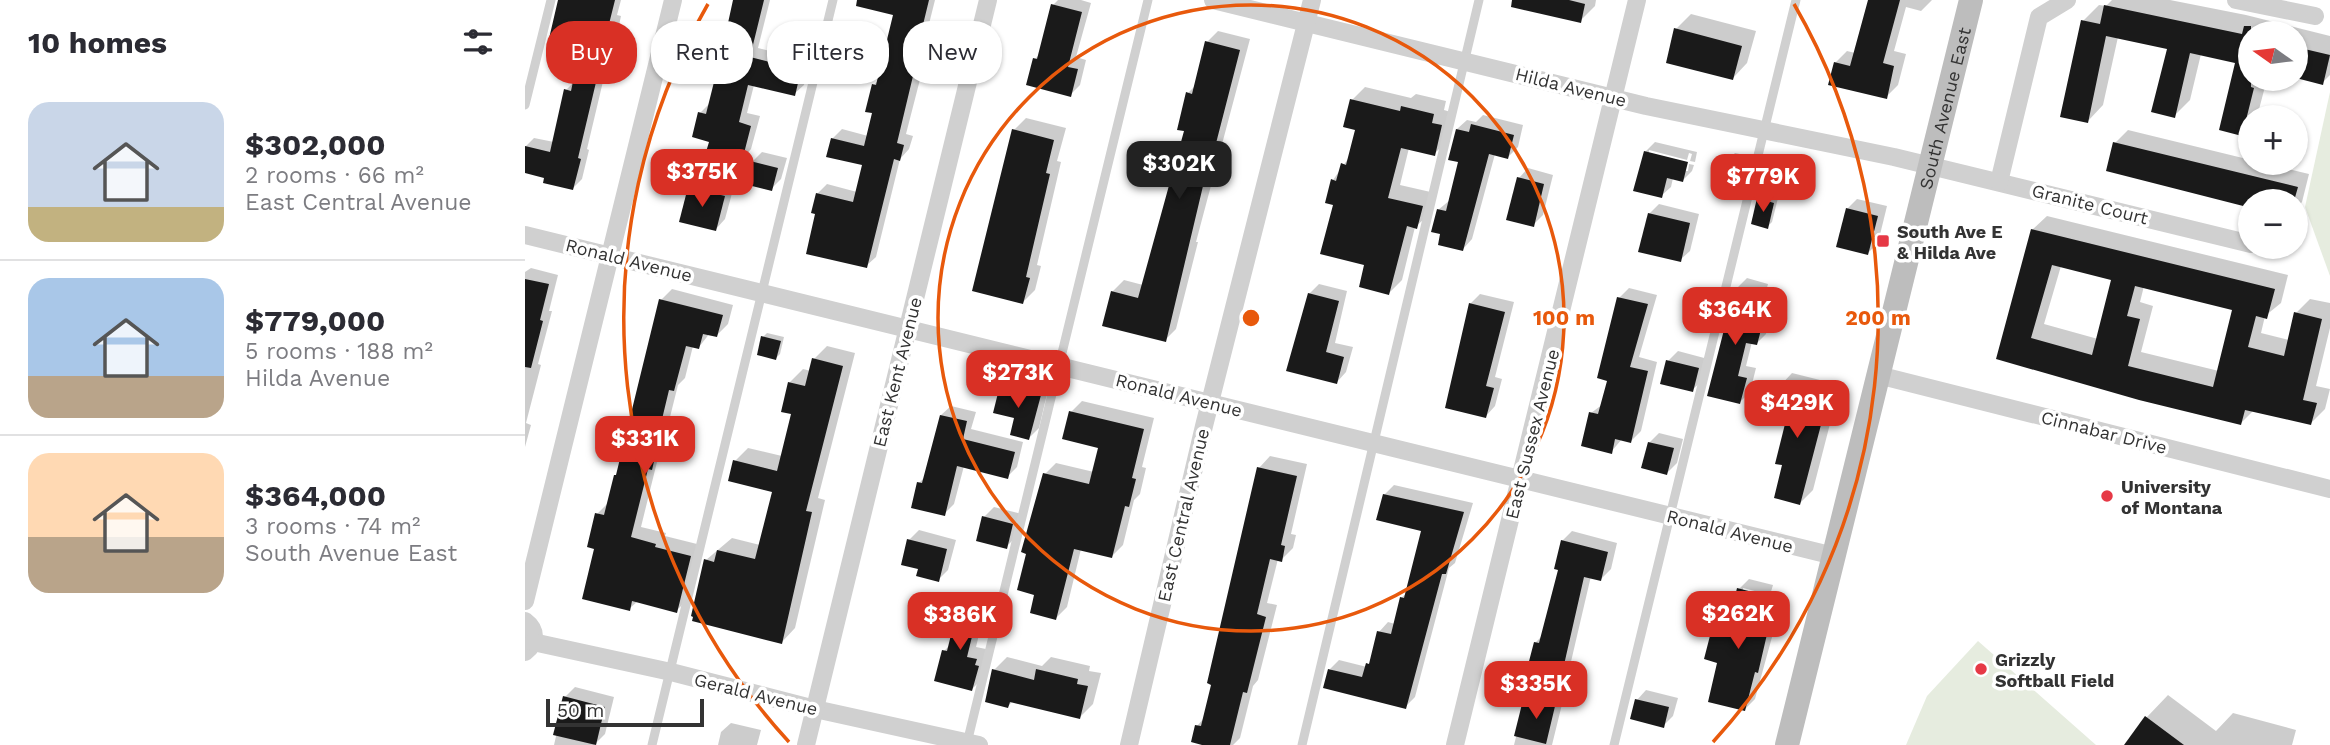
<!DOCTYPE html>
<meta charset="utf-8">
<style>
:root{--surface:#fff;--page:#f7f7f7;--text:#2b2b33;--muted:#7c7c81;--line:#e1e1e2;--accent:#d93025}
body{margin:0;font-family:"Work Sans",sans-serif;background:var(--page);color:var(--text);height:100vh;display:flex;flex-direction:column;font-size:26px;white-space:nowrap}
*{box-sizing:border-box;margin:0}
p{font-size:23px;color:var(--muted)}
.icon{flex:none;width:38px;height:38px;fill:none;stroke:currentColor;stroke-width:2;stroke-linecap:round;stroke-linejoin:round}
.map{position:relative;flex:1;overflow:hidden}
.details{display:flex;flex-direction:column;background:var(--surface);width:525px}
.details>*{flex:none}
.top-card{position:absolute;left:21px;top:21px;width:665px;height:63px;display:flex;gap:14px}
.needle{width:46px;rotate:284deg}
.tools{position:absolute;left:1713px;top:21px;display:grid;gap:14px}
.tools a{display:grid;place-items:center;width:70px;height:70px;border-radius:50%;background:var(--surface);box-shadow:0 2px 5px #0004;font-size:35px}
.scale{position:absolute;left:21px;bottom:18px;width:158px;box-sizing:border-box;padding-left:7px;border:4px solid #333;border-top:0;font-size:19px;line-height:24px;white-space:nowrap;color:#333;-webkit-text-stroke:5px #fff;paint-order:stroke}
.price{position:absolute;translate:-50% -60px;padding:0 16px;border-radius:14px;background:var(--accent);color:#fff;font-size:23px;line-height:46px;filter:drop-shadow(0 2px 4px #0008)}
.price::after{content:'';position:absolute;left:50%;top:42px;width:21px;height:16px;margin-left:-10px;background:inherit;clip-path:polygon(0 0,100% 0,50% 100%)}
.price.active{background:#222;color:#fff}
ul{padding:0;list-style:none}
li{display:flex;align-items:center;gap:21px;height:175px;padding:0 28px}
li+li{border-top:2px solid var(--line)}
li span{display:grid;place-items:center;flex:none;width:196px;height:140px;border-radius:21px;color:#555}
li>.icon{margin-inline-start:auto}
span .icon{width:84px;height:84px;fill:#fffc;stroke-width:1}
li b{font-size:30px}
h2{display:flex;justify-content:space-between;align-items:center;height:84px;padding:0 28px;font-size:30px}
.chip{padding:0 24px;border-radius:28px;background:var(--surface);box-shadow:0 2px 5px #0004;font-size:24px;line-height:63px}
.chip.active{background:var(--accent);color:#fff}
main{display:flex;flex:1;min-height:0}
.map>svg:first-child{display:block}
</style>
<main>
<section class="details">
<h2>10 homes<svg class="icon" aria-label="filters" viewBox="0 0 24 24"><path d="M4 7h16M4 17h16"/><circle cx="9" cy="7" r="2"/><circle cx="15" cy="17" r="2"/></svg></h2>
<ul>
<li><span style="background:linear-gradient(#c9d6e8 75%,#c2b280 0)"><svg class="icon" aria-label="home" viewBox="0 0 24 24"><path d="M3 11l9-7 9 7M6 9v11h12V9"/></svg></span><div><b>$302,000</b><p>2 rooms · 66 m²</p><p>East Central Avenue</p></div></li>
<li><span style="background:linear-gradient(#a9c7e8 70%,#b9a48a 0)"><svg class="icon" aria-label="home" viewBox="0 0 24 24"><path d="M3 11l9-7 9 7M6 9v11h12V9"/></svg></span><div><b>$779,000</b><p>5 rooms · 188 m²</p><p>Hilda Avenue</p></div></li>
<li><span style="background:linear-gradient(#ffd9b3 60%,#b9a48a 0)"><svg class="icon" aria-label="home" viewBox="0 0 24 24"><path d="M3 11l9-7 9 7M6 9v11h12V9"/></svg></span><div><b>$364,000</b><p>3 rooms · 74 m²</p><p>South Avenue East</p></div></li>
</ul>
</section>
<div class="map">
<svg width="1805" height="745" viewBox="0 0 1805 745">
<rect width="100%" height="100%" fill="#fff"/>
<g fill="#e6ecdf">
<path d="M1805,92V276L1780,207Z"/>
<path d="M1453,641L1571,745H1381L1402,696Z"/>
</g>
<g fill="#0003" fill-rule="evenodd">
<path d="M38,0H96L92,15L96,16L85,68L80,73L62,149L64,150L57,179L48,188L21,177L0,172V147L9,138L29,142L41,90L50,81L55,57Z"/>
<path d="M210,0H245L233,48L285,61L279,85L269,94L229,85L222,113L235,116L226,149L217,159L186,140L175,113L186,102L195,63L205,53L207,54L215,24Z"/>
<path d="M343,0H410L403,28L408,29L381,134L388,136L384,149L375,159L351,257L341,266L292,213V194L302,184L332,192L339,164L307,139L317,129L343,136L349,112V85L354,79L370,14Z"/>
<path d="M533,0H556L566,3L551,57L561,60L555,85L545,95L510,59L516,53L528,5Z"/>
<path d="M988,0H1071L1070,6L1055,21Z"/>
<path d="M1344,0H1407L1396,11L1381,7L1369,51L1381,54L1373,85L1361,97L1310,63L1322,51L1330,53Z"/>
<path d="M1587,0H1645L1721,15L1805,36V75L1797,83L1771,77V33H1726V79H1742L1732,117H1726V124L1716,134L1712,62L1676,54L1665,100L1649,116L1644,47L1593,37L1578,105L1563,121L1558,21L1574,5L1581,6Z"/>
<path d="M1166,14L1231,31L1222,63L1208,78L1151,29Z"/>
<path d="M693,31L725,39L671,242H673L651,329L640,340L587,292L599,280L618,285L661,130L663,93L671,85L682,42Z"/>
<path d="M840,87L886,98L891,94L921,101L919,110L929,113L922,141L909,154L884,148L875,185L910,193L905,214L890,227L877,280L864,293L842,264L810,204L808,180L825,156L832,129L827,100Z"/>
<path d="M958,115L998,125L993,147L983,157L970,154L947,239L938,249L917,233L913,210L925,200L935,161L932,129L942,120L951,122Z"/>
<path d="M501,118L541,128L532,161L536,162L512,265L516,266L510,290L498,302L489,130Z"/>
<path d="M1603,130L1726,160V163H1738L1784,174L1777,202L1771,209V201H1726L1590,143Z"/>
<path d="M1130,142L1172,152L1170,162L1165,161L1167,154L1164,153L1162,160L1124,150V154L1159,171H1163L1164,164L1169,165L1167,171L1157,181L1148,178L1146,187L1136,196L1120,152Z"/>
<path d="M237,152L262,158L256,179L246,189L227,162Z"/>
<path d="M1210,153L1229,157L1223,182L1213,192L1200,163Z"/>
<path d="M1003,168L1028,175L1018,215L1008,225L994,178Z"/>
<path d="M174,178L209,186L200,219L191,229L164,188Z"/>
<path d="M1238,195L1253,198L1247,222L1242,227L1234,199Z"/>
<path d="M1332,199L1362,206L1353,243L1343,253L1322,209Z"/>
<path d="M1134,204L1174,214L1165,251L1155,260L1124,214Z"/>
<path d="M1522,216L1763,275L1756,303L1740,316L1736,333L1764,340L1771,313L1785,299L1805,303V328L1791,386L1805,389L1800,409L1786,423L1728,411L1716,423L1473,357L1507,230ZM1536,266L1588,279L1573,339L1519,324ZM1619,286L1709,309L1694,371L1616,352L1628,306L1615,302Z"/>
<path d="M6,268L33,275L24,311H27L13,364L16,365L1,423L6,425L0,447V272Z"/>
<path d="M1222,278L1243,284L1236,310L1247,312L1241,334L1231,344L1227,342L1221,366L1231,368L1225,392L1215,402L1184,394L1212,288Z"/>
<path d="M794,284L822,291L810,343L828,347L821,372L812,382L764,370L784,294Z"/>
<path d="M1104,288L1132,295L1114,357L1132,362L1116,431L1106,441L1097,439L1086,452L1066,413L1078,404L1084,379L1094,298Z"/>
<path d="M147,289L208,305L203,324L192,335L185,333L174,347L168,346L160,378L153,385L142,429L144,430L137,457L132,462L116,527L141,533L140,536L176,545L162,600L151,611L113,601L104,609L71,548L72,514L83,503L90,476L94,472L136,300Z"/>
<path d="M955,294L989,302L970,377L977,379L970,406L961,416L945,304Z"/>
<path d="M242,333L259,337L255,354L251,358L238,337Z"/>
<path d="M302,346L330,353L293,498L300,500L270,628L257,642L181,560L207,538L235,545L249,491L210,461L223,448L257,456L268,413L258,411L265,382L278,369L286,371L289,359Z"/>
<path d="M1153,351L1183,359L1177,381L1167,390L1143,361Z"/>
<path d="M1267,373L1315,385L1288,490L1275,503L1259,464L1264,418L1254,387Z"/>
<path d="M487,376L524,386L514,428L504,438L491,417L477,386Z"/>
<path d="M557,401L629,418L617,467L621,468L615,494L609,500L598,545L586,557L556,549L542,607L531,618L511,593L520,474L531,463L569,472L576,447L546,412Z"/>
<path d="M426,406L451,412L446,429L498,442L492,467L482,477L439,466L429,504L419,514L394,483L401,476L416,415Z"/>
<path d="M1134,433L1158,439L1152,463L1142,473L1124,443Z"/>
<path d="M745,456L782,464L766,534L771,535L768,548L756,560L753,559L742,603L752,605L733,680L728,686L715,738L708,745H684L672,726L680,717L734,468Z"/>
<path d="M869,485L948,503L930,563L924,568L890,697L880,707L805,669L814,660L842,667L847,660L854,632L863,622L870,624L876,598L883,592L898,530L859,495Z"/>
<path d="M469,507L497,514L491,537L481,547L459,517Z"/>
<path d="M394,530L431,540L423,570L413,580L384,540Z"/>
<path d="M1047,531L1092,543L1086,569L1076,579L1066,576L1045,666L1035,676L1010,643L1018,635L1035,569L1037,541Z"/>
<path d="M1224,579L1248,585L1245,595L1218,588V592L1245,598L1243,605L1255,608L1230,699L1220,709L1194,661L1189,629L1199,619L1206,621L1214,589Z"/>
<path d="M445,594L463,598L451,647L461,649L457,679L447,689L419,651L425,645L435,604Z"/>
<path d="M482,657L517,666L526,657L565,666L564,671L576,673L568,704L555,717L488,701L483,706L469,670Z"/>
<path d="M50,687L89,697L80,734L69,745H29L40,697Z"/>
<path d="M1027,689L1040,692L1027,745H989L999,705L1008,695L1018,698Z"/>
<path d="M1121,690L1153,698L1148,716L1138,726L1112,700Z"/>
<path d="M1643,695L1691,731L1708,713L1771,730L1767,745H1601L1622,717Z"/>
<path d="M206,723L236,730L232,745H193L196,732Z"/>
</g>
<g fill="#1a1a1a" fill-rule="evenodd">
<path d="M33,0H90L84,24L88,25L76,79L72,78L53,158L56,159L48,190L18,183L19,178L0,173V146L25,152L39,89L46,91L53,58L49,57L51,50L23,43Z"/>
<path d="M208,0H239L225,57L276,70L270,96L223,85L214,122L226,126L217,161L181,152L184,142L167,137L173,112L181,114L194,62L203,65L213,25L203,23Z"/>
<path d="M332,0H404L395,37L400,38L390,76H388L372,143L379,145L375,161L369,159L342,268L281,254L290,214L286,213L291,193L328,202L337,165L301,157L306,138L339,146L347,113L340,112L347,84L351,85L368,15L331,6Z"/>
<path d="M987,0H1044L1060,4L1056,23L986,7Z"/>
<path d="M1343,0H1375L1358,63L1369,66L1362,99L1303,85L1309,62L1325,66Z"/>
<path d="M526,4L557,12L543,67L553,69L546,97L501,85L508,58L512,59Z"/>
<path d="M1579,5L1717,34L1719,26H1726V87L1729,88L1717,136L1694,130L1710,63L1665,53L1650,118L1626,112L1642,49L1581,36L1563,123L1535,117L1556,20L1575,24Z"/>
<path d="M1149,28L1217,46L1208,80L1141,63Z"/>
<path d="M680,41L715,50L680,186H678L641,342L577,326L586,291L613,298L659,131L652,130L661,92L667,94Z"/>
<path d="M1771,47L1805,55L1798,85L1771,78Z"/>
<path d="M825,99L875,111L876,106L909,114L907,123L917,125L910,156L876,148L863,198L898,206L892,229L882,226L864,295L834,287L839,265L795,254L808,205L800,203L806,179L811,181L816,163L821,165L830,130L818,127Z"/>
<path d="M946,124L989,135L983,159L964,154L938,251L913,245L915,234L906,232L912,209L921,211L933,162L923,160L931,129L944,132Z"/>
<path d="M487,129L529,140L521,173L525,174L501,277L505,278L498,304L447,291Z"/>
<path d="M1588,142L1773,187L1769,201H1726V208L1581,171Z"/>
<path d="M1119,151L1163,162L1158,182L1142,178L1137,198L1108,191Z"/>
<path d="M225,161L253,168L247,191L219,184Z"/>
<path d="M1199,162L1220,167L1214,194L1192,188Z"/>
<path d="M992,177L1019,184L1009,227L981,220Z"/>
<path d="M163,187L200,196L191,231L154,222Z"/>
<path d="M1232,198L1249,203L1243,229L1226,224Z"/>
<path d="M1321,208L1353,216L1343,255L1311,247Z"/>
<path d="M1123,213L1165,223L1156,262L1113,252Z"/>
<path d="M1506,229L1750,289L1742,319L1731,316L1723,347L1759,356L1769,312L1797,319L1778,400L1792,403L1786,425L1720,410L1716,425L1614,400L1471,359ZM1527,265L1586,280L1567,355L1506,338ZM1610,286L1707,310L1688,387L1603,366L1615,319L1602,316Z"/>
<path d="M0,279L24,284L15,320L18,321L6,368L0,367Z"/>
<path d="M1210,287L1234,293L1227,319L1238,322L1232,345L1221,343L1213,376L1222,378L1215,404L1182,396Z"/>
<path d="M783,293L814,301L801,352L819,357L812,384L761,371Z"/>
<path d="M1092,297L1123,304L1105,367L1123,371L1106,443L1090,439L1087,454L1056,446L1064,412L1073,414L1082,381L1072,378Z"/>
<path d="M134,299L198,315L192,337L178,334L174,349L161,346L149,391L144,390L132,440H134L127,470L123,469L106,537L131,544L130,547L166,556L152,613L107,601L105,611L57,599L69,549L62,547L70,513L79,515L89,475H91Z"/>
<path d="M944,303L980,312L961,386L969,388L961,418L920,408Z"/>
<path d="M236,336L256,341L251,360L232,355Z"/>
<path d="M287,358L318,366L281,511L287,512L257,644L167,621L168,617L166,616L179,559L189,562L192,550L230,559L247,492L203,481L208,460L252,471L266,414L256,412L263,382L280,386Z"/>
<path d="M1141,360L1174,368L1168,392L1135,384Z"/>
<path d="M475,385L516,395L504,440L485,435L489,418L468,413Z"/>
<path d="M1253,386L1303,398L1275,505L1249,498L1257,465L1250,464L1261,420L1245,416Z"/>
<path d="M544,411L619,429L607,478L611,479L604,507L600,506L587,558L549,549L531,620L505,613L509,595L492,590L501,554L496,552L518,473L564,484L573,448L537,439Z"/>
<path d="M415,415L442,421L438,439L490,452L483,479L432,466L420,516L386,508L392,482L397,483Z"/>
<path d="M1123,442L1149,448L1142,475L1116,468Z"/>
<path d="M732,467L772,476L756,545L760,546L757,562L745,559L732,614L741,617L722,693L718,692L705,745H677L666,742L670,725L676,726L686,685L682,683Z"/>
<path d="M858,494L939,512L921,574H917L881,709L798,688L803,669L837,677L841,663L844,664L852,631L866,634L875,597L879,598L896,531L851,520Z"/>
<path d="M457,516L488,524L482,549L451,541Z"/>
<path d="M382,539L422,549L414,582L391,576L393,569L376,565Z"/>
<path d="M1036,540L1083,552L1076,581L1059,577L1036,678L1002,669L1009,642L1014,643L1033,570L1029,569Z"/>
<path d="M1212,588L1239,595L1234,614L1246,617L1233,673L1230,672L1220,711L1183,702L1192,663L1179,659L1187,628L1202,631Z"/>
<path d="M434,603L454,608L442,657L452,659L450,665L454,666L447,691L409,681L417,650L422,651Z"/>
<path d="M467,669L509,680L511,669L553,679L552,684L563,686L555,719L485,702L483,708L460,702Z"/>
<path d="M38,696L80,707L71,745L28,735Z"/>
<path d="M1015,698L1031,702L1021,744L989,736L997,704L1013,708Z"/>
<path d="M1110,699L1144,707L1139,728L1105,719Z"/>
<path d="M1620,716L1659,745H1599Z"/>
</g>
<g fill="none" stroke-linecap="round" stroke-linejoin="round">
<g stroke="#d0d0d0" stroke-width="9">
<path d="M0,105L26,0"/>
<path d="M442,743L623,0"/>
<path d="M127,745L308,0"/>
<path d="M777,745L954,0"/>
<path d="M1089,745L1271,0"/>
</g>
<g stroke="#d0d0d0" stroke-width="18">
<path d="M688,0L1121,106L1369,157L1726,244"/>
<path d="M1711,0L1790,16"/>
<path d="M1474,182L1514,17L1542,0"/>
<path d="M0,235L1309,556"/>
<path d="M1353,375L1805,489"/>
<path d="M0,601L148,0"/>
<path d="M0,621C12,630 12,643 0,652"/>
<path d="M8,642L146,672L290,709L454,745"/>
<path d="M281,745L463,0"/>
<path d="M604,745L679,426L787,0"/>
<path d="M930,745L1112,0"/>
</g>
<path stroke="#bdbdbd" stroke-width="24" id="s1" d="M1262,745L1446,0"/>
</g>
<g fill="none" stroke="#e8590c" stroke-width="3.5">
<circle cx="726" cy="318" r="313"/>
<path d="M264 742A627 627 0 0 1 183 4M1269 4A627 627 0 0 1 1188 742"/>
</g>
<g fill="#e63946" stroke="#fff" stroke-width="2.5">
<rect x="1351" y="234" width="14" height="14" rx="3.5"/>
<circle cx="1582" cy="496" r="7"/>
<circle cx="1456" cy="669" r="7"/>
</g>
<g text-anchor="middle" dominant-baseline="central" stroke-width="7" stroke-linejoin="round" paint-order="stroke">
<g font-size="18" fill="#333" stroke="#fff">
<text transform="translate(1046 87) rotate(14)">Hilda Avenue</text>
<text stroke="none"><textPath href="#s1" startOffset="656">South Avenue East</textPath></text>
<text transform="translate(1565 204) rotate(14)">Granite Court</text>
<text transform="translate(104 260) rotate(14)">Ronald Avenue</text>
<text transform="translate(372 372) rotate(-76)">East Kent Avenue</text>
<text transform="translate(654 395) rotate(14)">Ronald Avenue</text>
<text transform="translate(1579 432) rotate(14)">Cinnabar Drive</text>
<text transform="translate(1007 434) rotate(-76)">East Sussex Avenue</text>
<text transform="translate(658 515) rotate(-77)">East Central Avenue</text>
<text transform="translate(1205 531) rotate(14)">Ronald Avenue</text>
<text transform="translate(231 694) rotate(14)">Gerald Avenue</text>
</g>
<g font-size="18" font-weight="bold" fill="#333" stroke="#fff" text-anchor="start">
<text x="1372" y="231">South Ave E<tspan x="1372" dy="21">&amp; Hilda Ave</tspan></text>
<text x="1596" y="486">University<tspan x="1596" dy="21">of Montana</tspan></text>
<text x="1470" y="659">Grizzly<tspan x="1470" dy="21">Softball Field</tspan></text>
</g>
</g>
<circle cx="726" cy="318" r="10" fill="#e8590c" stroke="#fff" stroke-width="3.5"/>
<g font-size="21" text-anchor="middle" font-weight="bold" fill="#e8590c" stroke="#fff" stroke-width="7" stroke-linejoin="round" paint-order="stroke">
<text x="1039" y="325">100 m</text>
<text x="1353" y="325">200 m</text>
</g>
</svg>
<div class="tools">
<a><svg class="needle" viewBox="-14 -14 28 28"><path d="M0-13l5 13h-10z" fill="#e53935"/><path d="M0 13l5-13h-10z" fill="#7c7c81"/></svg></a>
<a>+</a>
<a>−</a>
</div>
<div class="scale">50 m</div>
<b class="price active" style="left:654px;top:201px">$302K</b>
<b class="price" style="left:177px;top:209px">$375K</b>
<b class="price" style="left:1238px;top:214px">$779K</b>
<b class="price" style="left:1210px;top:347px">$364K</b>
<b class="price" style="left:493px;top:410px">$273K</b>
<b class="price" style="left:1272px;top:440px">$429K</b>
<b class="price" style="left:120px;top:476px">$331K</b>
<b class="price" style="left:1213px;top:651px">$262K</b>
<b class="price" style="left:435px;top:652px">$386K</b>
<b class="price" style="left:1011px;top:721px">$335K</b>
<div class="top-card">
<a class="chip active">Buy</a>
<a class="chip">Rent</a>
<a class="chip">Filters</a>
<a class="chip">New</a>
</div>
</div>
</main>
